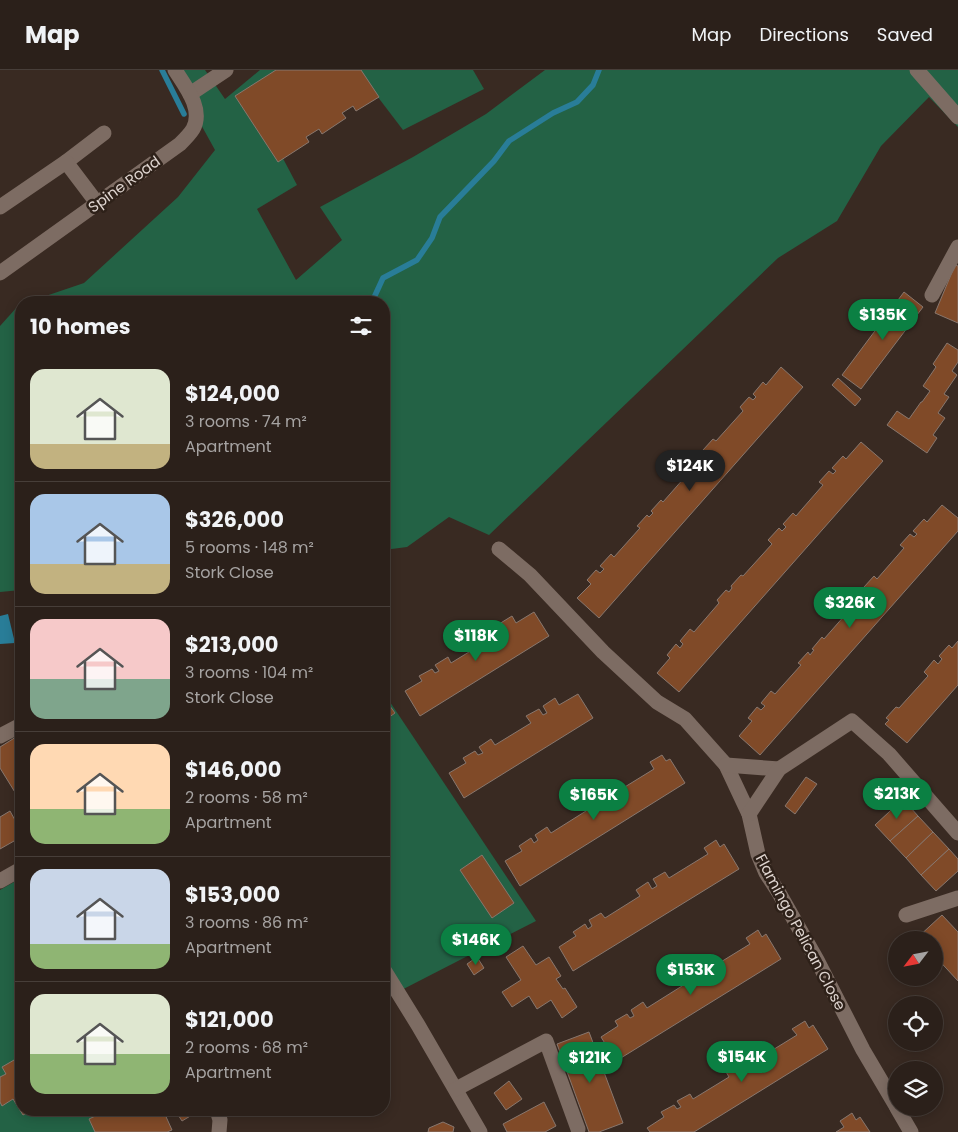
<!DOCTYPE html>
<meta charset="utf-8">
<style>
:root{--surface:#2b201a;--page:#372d27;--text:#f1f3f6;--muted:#a6a3a2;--line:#473e39;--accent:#0b8043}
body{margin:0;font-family:Poppins,sans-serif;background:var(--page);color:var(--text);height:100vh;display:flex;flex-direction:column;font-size:19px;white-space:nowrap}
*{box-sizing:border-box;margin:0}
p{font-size:16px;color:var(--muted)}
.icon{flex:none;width:28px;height:28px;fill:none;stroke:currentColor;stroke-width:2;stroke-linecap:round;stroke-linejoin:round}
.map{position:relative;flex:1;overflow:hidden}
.panel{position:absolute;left:15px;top:226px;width:375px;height:820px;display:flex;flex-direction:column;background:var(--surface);border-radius:20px;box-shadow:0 2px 12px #0003,0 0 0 1px var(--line)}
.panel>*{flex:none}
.needle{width:32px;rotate:238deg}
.tools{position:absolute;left:888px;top:861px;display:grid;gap:10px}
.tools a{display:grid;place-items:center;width:55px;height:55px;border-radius:50%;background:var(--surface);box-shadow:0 2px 12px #0003,0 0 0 1px var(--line);font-size:25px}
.price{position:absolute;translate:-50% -42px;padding:0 11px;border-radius:18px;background:var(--accent);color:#fff;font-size:16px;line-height:32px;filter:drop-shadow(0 1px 2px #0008)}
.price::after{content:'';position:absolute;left:50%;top:30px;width:15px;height:11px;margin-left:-8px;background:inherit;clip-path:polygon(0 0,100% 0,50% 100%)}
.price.active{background:#222;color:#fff}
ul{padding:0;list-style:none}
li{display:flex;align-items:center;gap:15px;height:125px;padding:0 15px}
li+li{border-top:1px solid var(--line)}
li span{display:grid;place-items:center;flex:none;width:140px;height:100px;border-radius:15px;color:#555}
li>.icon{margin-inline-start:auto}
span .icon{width:60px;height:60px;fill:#fffc;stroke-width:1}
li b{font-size:21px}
h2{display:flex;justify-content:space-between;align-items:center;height:60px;padding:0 15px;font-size:21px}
header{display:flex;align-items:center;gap:30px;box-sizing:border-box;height:70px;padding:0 25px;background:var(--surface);border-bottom:1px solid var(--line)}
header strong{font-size:24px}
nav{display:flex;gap:28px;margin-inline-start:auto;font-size:18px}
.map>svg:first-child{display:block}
</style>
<header>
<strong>Map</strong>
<nav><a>Map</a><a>Directions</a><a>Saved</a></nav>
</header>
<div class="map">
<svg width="958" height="1062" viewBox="0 0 958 1062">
<rect width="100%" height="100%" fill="#392a22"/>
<g fill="#236245">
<path d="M178,0H205L225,29L260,0H296L278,79L297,115L257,139L296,210L342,170L320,137L413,87L486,44L545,0H958V57L929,27L881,76L837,151L778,188L489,465L449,447L407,477L384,480V232H28L84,213L178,127L215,80L189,33Z"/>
<path d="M360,0H473L484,19L403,60L371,18Z"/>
<path d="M21,235V520L0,522V256L18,236Z"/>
<path d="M384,623L536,851L384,929Z"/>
<path d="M21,808V1040H165L122,1062H0V820Z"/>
</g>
<path fill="#297d98" d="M8,544L15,573L0,574V546Z"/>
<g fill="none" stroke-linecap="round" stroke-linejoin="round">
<g stroke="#297d98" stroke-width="5.5">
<path d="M162,0L184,44"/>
<path d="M372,232L383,208L417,190L432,168L440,147L494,91L509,71L553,43L577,32L593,15L599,0"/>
</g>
</g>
<g fill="#804a28" stroke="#88776e">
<path d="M276,0H361L379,27L356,41L353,36L342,43L346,48L322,64L319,59L306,67L309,72L278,92L235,26Z"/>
<path d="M955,195L958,196V253L935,243Z"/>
<path d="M904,222L923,237L861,319L842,305Z"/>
<path d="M947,273L958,280V292L952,301L957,305L944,324L949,327L938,343L945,348L933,365L937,368L927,383L887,355L897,341L909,349L921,332H922L930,321L923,316L936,297L933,294Z"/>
<path d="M781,297L803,317L599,548L577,528L591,514L587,510L596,500L600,503L604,499L600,496L611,484L614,487L640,458L637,456L647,445L649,447L653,443L651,441L661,430L663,432L692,399L688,396L699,384L702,387L706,383L703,380L713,369L716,371L743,341L740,337L749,327L753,330L756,327L753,324L763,312L766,315Z"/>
<path d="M838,308L861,329L855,336L832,315Z"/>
<path d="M861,372L883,391L679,622L657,603L670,588L667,585L676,574L680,578L683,574L680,571L690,559L694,562L719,533L717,530L726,520L729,522L732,518L731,516L741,505L743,506L772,474L768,470L779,458L782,461L786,457L783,454L793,443L796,446L823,415L819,412L829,401L833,404L836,401L832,398L843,386L846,389Z"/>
<path d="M942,435L958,448V461L760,685L739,666L752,651L748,648L757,637L761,640L765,636L761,633L771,621L775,624L801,595L798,593L808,582L810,585L814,580L812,579L822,567L824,569L853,536L850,533L860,521L863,524L867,520L864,517L874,506L877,509L904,478L900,475L910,464L914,467L917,464L913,461L924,449L927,452Z"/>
<path d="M534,542L549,566L420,646L405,621L422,611L419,606L432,599L435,603L439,601L435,595L448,587L451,593L487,571L483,564L495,557L499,563L504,561L499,554L512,546L516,553Z"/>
<path d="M958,571V615L907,673L885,654L889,650L886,648L896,637L899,638L928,606L924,602L934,590L938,594L942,589L939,586L949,575L952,578Z"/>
<path d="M578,624L593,648L464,728L449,703L466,693L463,688L475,681L478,685L483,683L479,677L491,669L495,675L531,653L526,646L539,639L543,645L547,643L543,636L555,628L559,635Z"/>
<path d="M384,628L395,643L384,651Z"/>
<path d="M16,667L21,675V732L0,698V677Z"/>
<path d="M662,685L666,691L670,689L685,713L520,816L505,791L522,781L519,776L531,768L534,773L538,770L535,765L547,757L551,763L586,741L582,734L594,726L598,733L603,730L599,724L611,716L615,723L654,699L650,692Z"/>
<path d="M806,707L817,714L795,744L785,736Z"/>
<path d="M903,729L918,746L890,771L875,755Z"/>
<path d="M10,741L21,761V767L0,779V747Z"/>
<path d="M918,746L933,762L906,788L890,771Z"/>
<path d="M933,762L949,779L921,805L906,788Z"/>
<path d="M716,770L720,777L724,774L739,799L573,901L559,877L576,866L573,862L585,854L588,859L592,856L589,850L601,843L605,848L640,826L636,820L648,812L652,819L657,816L653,809L665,802L669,808L708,784L704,778Z"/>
<path d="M949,779L958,789V801L936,821L921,805Z"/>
<path d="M482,785L514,833L492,848L460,800Z"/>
<path d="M942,845L958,862V911L934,885V870H919L917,868Z"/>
<path d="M758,860L762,867L766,864L781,889L616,991L601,967L618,956L615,951L627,944L630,948L634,946L631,940L643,932L647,938L682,916L678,910L690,902L694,909L699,906L695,899L707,891L711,898L750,874L746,868Z"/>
<path d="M523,876L536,895L549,887L561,906L556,909L563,919L565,918L577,937L562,948L551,930L537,939L529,926L512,937L502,922L521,910L506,887Z"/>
<path d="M477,887L484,898L474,905L467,894Z"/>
<path d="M805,951L809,958L813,955L828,979L694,1062H650L647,1058L664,1047L661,1042L674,1035L677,1039L681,1037L677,1031L690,1024L693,1029L729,1007L725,1000L737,993L741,999L746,997L742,990L754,982L758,989L797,965L792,959Z"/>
<path d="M589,962L623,1053L599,1062H589L557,974Z"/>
<path d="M21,986V1040H32L23,1045L13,1029L2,1036L0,1032V1007L6,1004L2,997Z"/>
<path d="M509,1011L522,1029L506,1040L494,1023Z"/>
<path d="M544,1032L556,1056L545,1062H507L503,1054Z"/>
<path d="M108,1040H163L172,1060L167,1062H95L89,1049Z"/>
<path d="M175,1040H196L197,1042L182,1051Z"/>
<path d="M852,1043L856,1050L860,1047L870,1062H836L844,1057L840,1051Z"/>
<path d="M443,1052L454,1057L453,1062H428L429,1058Z"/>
</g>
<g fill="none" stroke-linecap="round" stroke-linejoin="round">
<g stroke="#7d6c63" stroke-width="15">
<path d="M917,0L958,47"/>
<path d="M190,24L226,0"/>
<path d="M66,92L104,63"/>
<path d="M0,137L66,92L97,133"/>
<path d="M0,203L180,74C184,70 190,64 193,59C204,39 185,16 175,0"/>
<path d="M932,225L958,177"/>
<path d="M499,479L530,505L603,582L657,632L685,649L726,695L749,744L758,784L766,803L779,823L817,890L863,980L896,1036"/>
<path d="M0,666L21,655"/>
<path d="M726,695L779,699"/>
<path d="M749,744L779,699L852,651L889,684L958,763"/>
<path d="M0,811L21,799"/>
<path d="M906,845L958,828"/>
<path d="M384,900L418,955L480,1062"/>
<path d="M456,1019L546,971L578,1059"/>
<path d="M897,1038L911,1062"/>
<path d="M217,1040L220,1050L219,1062"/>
</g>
</g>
<g text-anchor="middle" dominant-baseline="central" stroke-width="5" stroke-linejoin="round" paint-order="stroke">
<g font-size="15" fill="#dfd5d0" stroke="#2e2119">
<text transform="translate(124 114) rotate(-36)">Spine Road</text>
<text transform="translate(801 862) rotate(62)">Flamingo Pelican Close</text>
</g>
</g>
</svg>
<div class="tools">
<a><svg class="needle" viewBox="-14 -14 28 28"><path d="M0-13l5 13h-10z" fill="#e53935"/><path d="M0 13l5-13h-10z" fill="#a6a3a2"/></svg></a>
<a><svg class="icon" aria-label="locate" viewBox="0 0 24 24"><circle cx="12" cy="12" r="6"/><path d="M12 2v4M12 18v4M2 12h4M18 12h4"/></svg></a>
<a><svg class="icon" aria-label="layers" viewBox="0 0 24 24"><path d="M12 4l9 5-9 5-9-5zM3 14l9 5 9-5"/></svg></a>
</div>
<b class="price" style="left:883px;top:271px">$135K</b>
<b class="price active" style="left:690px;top:422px">$124K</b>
<b class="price" style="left:850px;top:559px">$326K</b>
<b class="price" style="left:476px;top:592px">$118K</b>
<b class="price" style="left:897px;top:750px">$213K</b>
<b class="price" style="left:594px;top:751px">$165K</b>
<b class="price" style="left:476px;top:896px">$146K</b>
<b class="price" style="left:691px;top:926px">$153K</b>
<b class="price" style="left:742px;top:1013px">$154K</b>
<b class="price" style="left:590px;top:1014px">$121K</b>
<section class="panel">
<h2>10 homes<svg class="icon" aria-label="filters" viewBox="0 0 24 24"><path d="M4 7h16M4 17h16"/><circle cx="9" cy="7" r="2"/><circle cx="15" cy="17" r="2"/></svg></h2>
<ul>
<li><span style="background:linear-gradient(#dfe7d0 75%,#c2b280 0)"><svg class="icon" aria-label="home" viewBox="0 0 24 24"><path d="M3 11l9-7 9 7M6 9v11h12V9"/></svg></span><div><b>$124,000</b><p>3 rooms · 74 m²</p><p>Apartment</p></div></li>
<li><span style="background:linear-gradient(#a9c7e8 70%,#c2b280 0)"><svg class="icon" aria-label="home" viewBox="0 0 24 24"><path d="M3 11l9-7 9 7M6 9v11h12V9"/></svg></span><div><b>$326,000</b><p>5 rooms · 148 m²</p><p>Stork Close</p></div></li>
<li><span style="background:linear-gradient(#f6c9c9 60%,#7fa58c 0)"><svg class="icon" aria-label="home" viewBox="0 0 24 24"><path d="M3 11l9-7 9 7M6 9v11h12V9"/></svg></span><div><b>$213,000</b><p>3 rooms · 104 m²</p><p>Stork Close</p></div></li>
<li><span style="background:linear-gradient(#ffd9b3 65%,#8fb573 0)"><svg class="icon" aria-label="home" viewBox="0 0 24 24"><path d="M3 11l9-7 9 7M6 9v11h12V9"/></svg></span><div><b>$146,000</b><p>2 rooms · 58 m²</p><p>Apartment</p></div></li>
<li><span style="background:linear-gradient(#c9d6e8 75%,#8fb573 0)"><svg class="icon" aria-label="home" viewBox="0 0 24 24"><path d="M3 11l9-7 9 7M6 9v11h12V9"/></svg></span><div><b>$153,000</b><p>3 rooms · 86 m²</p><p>Apartment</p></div></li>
<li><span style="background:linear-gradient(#dfe7d0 60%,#8fb573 0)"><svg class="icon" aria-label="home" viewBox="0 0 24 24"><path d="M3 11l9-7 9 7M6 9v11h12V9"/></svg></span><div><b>$121,000</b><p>2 rooms · 68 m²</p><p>Apartment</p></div></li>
</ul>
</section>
</div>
